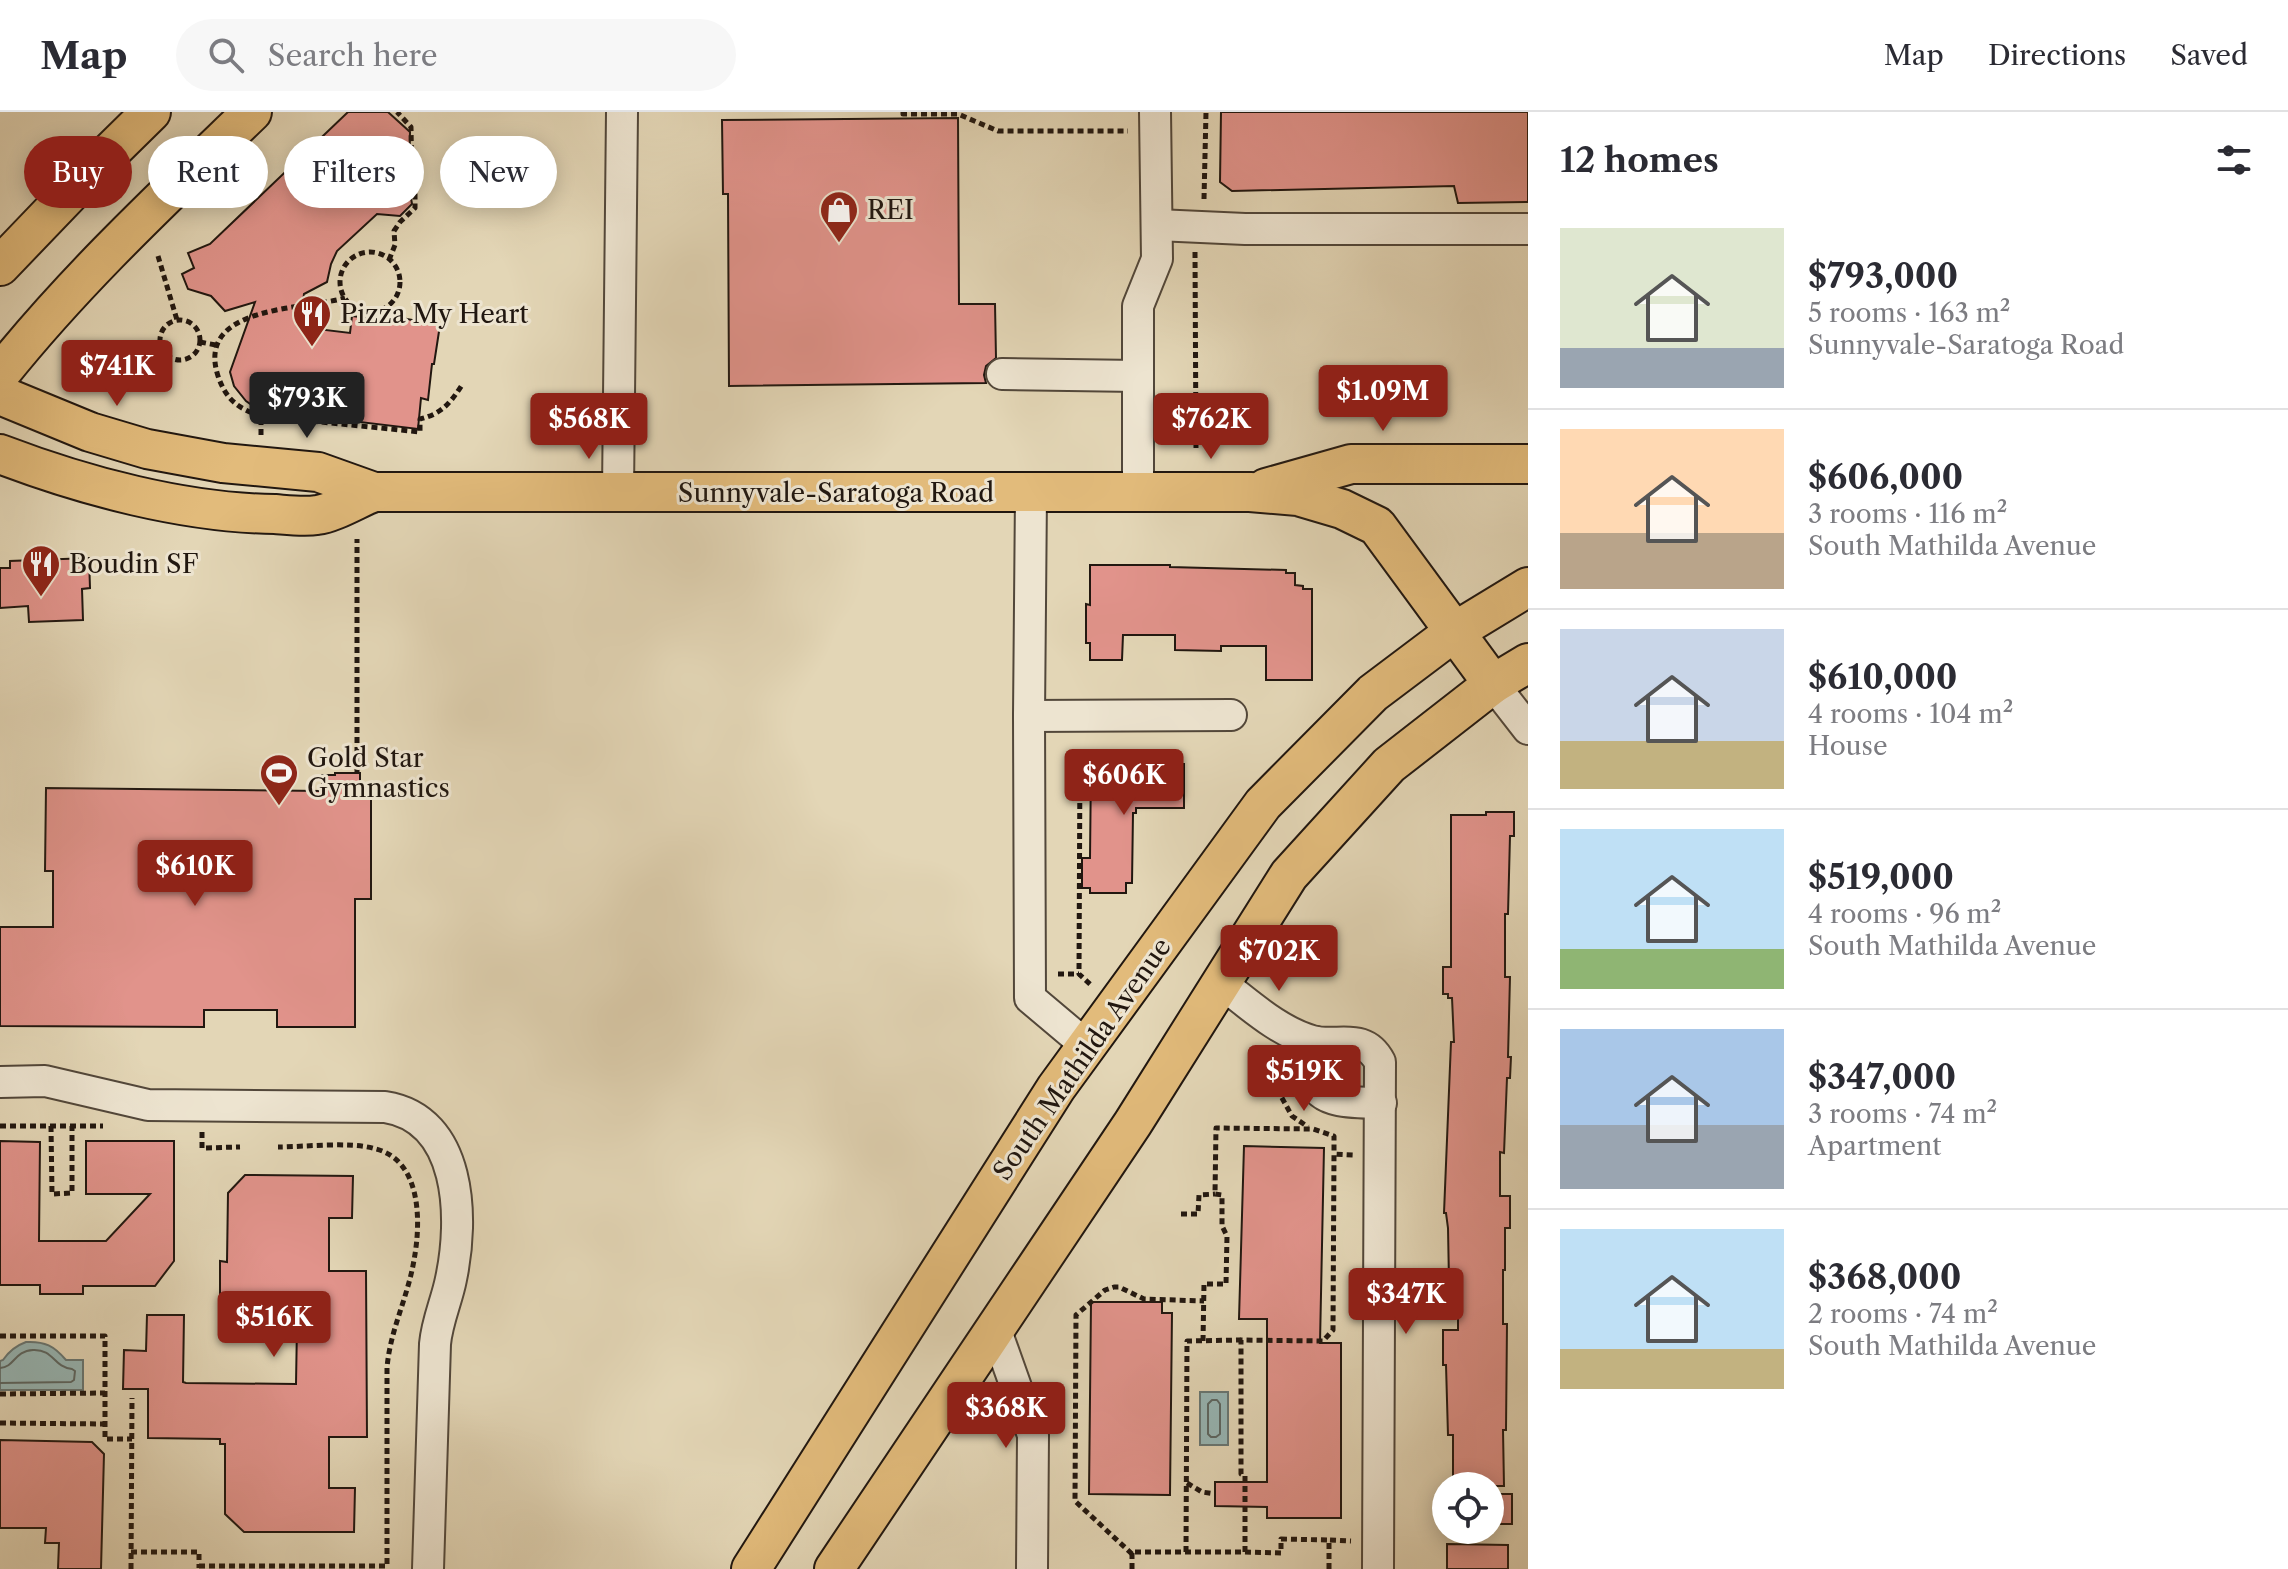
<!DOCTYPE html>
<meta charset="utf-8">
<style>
:root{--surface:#fff;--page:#f7f7f7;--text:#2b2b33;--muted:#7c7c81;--line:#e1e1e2;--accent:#8f2418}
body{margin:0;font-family:"Libre Caslon Text",serif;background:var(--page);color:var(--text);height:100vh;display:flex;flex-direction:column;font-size:30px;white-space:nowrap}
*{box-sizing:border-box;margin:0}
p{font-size:26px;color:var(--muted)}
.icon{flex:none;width:44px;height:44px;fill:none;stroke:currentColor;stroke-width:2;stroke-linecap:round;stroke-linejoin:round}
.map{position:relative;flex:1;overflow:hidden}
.side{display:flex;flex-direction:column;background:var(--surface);width:760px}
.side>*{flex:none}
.top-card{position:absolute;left:24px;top:24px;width:760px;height:72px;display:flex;gap:16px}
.buttons{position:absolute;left:1432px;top:1360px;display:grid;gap:16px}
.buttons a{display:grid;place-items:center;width:72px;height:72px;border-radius:50%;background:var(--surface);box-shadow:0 4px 20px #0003;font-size:40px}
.price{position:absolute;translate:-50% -68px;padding:0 18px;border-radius:8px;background:var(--accent);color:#fff;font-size:26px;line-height:52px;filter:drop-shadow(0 2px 4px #0008)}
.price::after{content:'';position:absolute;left:50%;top:48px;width:24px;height:18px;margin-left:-12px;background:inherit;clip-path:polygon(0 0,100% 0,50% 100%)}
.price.active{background:#222;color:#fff}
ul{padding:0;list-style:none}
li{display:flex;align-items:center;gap:24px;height:200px;padding:0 32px}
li+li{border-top:2px solid var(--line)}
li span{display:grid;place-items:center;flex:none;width:224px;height:160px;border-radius:0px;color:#555}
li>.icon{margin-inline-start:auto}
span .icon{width:96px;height:96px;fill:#fffc;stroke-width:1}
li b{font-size:34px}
h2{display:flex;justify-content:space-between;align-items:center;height:96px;padding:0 32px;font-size:34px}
.pill{padding:0 28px;border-radius:36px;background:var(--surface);box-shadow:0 4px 20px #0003;font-size:28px;line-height:72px}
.pill.active{background:var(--accent);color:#fff}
header{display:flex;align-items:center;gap:48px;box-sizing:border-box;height:112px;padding:0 40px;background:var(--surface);border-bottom:2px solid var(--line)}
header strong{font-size:38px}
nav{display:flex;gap:44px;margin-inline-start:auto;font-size:28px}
.search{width:560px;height:72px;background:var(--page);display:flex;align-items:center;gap:20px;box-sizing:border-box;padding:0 28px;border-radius:44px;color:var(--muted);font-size:30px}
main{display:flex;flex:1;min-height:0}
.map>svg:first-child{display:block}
</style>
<header>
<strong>Map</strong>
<div class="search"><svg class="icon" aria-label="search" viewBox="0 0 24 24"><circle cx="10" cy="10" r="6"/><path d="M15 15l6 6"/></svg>Search here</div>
<nav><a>Map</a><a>Directions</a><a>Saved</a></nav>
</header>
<main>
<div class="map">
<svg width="1528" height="1457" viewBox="0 0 1528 1457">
<rect width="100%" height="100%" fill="#e3d6b6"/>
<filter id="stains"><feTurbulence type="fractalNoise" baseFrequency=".0025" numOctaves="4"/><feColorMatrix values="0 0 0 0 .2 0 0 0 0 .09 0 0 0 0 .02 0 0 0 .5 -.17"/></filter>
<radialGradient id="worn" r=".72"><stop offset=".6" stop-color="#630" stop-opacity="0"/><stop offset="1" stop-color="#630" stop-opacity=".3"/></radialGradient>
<g fill="#97b7b6" stroke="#687774" stroke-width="2">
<path d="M26,1230C45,1229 54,1234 66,1248H83V1278H0V1249L3,1248C9,1239 15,1234 26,1230Z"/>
<rect x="1200" y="1280" width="28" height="53"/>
</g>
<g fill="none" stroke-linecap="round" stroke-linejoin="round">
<g stroke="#5c6763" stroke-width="2">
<path d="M0,1256C15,1255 14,1239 33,1238C54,1237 53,1255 72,1257L75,1259L74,1268L71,1270L0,1271"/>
<path d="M1212,1288H1217L1220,1292V1322L1216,1325H1211L1208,1322V1292Z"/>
</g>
</g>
<g fill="#e1938b" stroke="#211710" stroke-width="2">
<path d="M348,0H388L410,20L409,74L412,92L400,104L377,102L337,139L331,152L327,170L304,182L300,215L350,221L352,204L400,210L401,206L440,213L434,252H432L428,288L421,286L418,317L259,298L246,289L234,274L230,260L255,190L225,199L211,184L188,177L182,162L194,156L188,141L210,132Z"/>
<path d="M1221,0H1528V90L1458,91L1454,74L1232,79L1220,70Z"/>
<path d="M958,6L959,192H995L996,246L986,254L984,263L986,271L729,274L728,82H723L722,8Z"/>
<path d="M89,446L90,476L82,477L83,508L29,510L28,494L0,496V456H10V449Z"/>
<path d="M1090,453H1170V455L1286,458V461H1295V473L1303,474V477H1312V568H1266V534H1221V539L1175,538V523H1123L1122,548H1090V531H1086V492L1090,493Z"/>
<path d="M1091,652H1184V696H1136V701H1133L1132,771H1126V781H1090V776H1082V746H1090Z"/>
<path d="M335,661H360V672H371V787H355V915H277V898H204V915L0,914V815H53V759H45L46,676L322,679V663H335Z"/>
<path d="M1486,700H1514V724H1510L1508,802H1505V865H1510L1508,945H1511L1510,966H1507L1504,1041L1500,1040V1084H1510V1116H1505V1158H1503V1212H1507L1506,1318H1503L1504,1374H1453V1323H1448L1446,1253H1443V1218H1458V1170H1449L1448,1116L1446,1101H1444L1451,930H1454L1452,886H1448V882H1443V855H1451V703H1486Z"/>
<path d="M0,1029L40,1030L39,1129H106L150,1082H86V1029H174V1149L155,1174H83V1182H40V1173H0Z"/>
<path d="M1244,1034L1324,1036L1320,1231H1341V1406H1267V1395L1215,1394V1370H1267V1207H1239Z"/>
<path d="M245,1063L353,1064L352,1106H329V1159H366L367,1325H329V1376H355L354,1420H244L225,1402V1332H220V1327L148,1326V1277H123L124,1238L146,1239L147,1203H184L183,1270L186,1271L296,1272L297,1213H220V1149L227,1150L228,1081Z"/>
<path d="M1091,1190H1162V1201H1172L1170,1383L1089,1382Z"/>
<path d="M0,1328L92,1330L104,1342L101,1457H58L59,1431H45L46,1416H0Z"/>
<rect x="1490" y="1382" width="22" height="30"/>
<path d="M1447,1432L1508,1433V1457H1447Z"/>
</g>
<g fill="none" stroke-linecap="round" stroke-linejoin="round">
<g stroke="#52473a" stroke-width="34">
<g id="minor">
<path d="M1157,113L1245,117H1528"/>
<path d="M1002,262L1138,264"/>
<path d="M618,380L622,0"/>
<path d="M1031,381L1029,604L1030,886L1087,934"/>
<path d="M1138,382V194L1157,147L1155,0"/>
<path d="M1493,572L1528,617"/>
<path d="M1029,604L1231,603"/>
<path d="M1221,871C1249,892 1277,919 1312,929C1337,936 1364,919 1380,950L1378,1457"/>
<path d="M1315,930C1314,941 1311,952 1312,962C1314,994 1358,990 1381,991"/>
<path d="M0,970L45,969L148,993L385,995C462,1007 464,1106 451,1167C447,1188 437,1209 435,1232C432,1307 430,1382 428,1457"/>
<path d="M995,1216L1033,1323L1032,1457"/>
</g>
</g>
<g stroke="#211710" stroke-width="42">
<g id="major">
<path d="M0,154L94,56L151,0"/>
<path d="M0,262C76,167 165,84 252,0"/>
<path d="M0,283L90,320L147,337L223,351L318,360L374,380H1250L1298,384L1342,397L1377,414L1493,572"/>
<path d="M0,342C84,374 184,401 275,402C288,403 304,405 317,403C334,401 358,386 374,380"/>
<path d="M1266,376L1351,352H1528"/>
<path d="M751,1457L1056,976L1263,692L1373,581L1454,520L1528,475"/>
<path d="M834,1457L1133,1011L1289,763L1389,653L1493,572L1528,551"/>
</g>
</g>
<g stroke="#211710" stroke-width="5" stroke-dasharray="6 4" stroke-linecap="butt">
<path d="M903,0V2H958L998,19H1128"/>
<path d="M1204,87L1206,0"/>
<path d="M1195,140L1196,339"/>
<circle cx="370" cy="170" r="30"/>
<path d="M158,144L177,208"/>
<path d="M389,148L395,133L394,119L400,110L415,96V74L412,72L411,15L397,0"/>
<circle cx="180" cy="228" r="20"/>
<path d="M200,230L216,233"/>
<path d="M115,248L163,238"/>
<path d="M261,304C239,297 226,288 218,264C195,193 303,198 345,186"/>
<path d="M261,323V304L420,320V307C442,302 451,290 462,273"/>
<path d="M1080,641L1079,862L1092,874"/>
<path d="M357,661V427"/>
<path d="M1058,862H1079"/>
<path d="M1277,977L1292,1004L1308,1015"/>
<path d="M0,1014H103"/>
<path d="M51,1014L52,1082L72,1081V1014"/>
<path d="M202,1020V1036L240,1035"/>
<path d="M1181,1102H1198L1199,1083L1215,1082"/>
<path d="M0,1224H105V1327H132"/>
<path d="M1203,1229L1204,1172H1226L1227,1124L1222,1114V1083L1215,1082L1216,1016L1313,1017L1334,1024V1042"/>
<path d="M0,1282L105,1281"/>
<path d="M0,1311L105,1312"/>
<path d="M1187,1371L1202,1380L1215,1382"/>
<path d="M131,1440H199V1456"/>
<path d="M1186,1440L1187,1229L1241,1228"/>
<path d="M1245,1440L1281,1441V1427L1329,1428"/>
<path d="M1132,1442L1075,1389L1076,1203L1105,1178L1114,1175H1119L1144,1187L1204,1189"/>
<path d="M199,1454H387V1256C390,1218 408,1185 414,1148C421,1111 422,1049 376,1037C350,1029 306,1035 278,1035"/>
<path d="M131,1457L132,1286"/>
<path d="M1132,1457V1440H1245V1364L1241,1362V1228L1323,1229L1333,1218L1334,1042L1354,1043"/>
<path d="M1329,1457V1428L1351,1429"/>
</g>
<use href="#minor" stroke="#ede4d0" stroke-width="30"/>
<use href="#major" stroke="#e2bb7b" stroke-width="38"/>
</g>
<defs>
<g id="shop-pin" transform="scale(2)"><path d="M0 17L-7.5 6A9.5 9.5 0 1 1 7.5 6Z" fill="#8f2418" stroke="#ede4d0"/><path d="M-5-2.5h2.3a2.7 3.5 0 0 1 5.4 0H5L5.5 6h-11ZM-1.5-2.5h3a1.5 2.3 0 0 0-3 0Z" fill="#fff"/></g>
<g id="restaurant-pin" transform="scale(2)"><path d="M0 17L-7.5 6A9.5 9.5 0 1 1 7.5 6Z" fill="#8f2418" stroke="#ede4d0"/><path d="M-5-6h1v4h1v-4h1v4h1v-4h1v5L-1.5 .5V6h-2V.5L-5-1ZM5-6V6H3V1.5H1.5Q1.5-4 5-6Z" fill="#fff"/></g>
<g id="stadium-pin" transform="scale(2)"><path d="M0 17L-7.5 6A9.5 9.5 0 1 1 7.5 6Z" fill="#8f2418" stroke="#ede4d0"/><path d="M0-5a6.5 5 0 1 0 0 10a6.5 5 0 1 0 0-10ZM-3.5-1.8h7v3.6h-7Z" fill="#fff"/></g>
</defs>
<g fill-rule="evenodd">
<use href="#shop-pin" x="839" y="98"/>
<use href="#restaurant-pin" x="312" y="202"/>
<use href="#restaurant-pin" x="41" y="452"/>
<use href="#stadium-pin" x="279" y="661"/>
</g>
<g text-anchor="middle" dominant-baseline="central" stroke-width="6" stroke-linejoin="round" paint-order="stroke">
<g font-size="26" fill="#211710" stroke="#ede4d0" text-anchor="start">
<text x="867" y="98">REI</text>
<text x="340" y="202">Pizza My Heart</text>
<text x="69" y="452">Boudin SF</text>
<text x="307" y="646">Gold Star<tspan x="307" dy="30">Gymnastics</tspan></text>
</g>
<g font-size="26" fill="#211710" stroke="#ede4d0">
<text x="836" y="381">Sunnyvale-Saratoga Road</text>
<text transform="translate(1082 947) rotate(-55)">South Mathilda Avenue</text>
</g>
</g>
<rect width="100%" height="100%" filter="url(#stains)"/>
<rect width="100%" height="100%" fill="url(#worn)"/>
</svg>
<div class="buttons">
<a><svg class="icon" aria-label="locate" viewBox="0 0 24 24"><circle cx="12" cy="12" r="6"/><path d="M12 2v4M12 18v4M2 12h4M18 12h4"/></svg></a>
</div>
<b class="price" style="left:117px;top:296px">$741K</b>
<b class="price" style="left:1383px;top:321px">$1.09M</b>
<b class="price active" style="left:307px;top:328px">$793K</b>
<b class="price" style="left:589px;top:349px">$568K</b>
<b class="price" style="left:1211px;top:349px">$762K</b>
<b class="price" style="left:1124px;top:705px">$606K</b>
<b class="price" style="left:195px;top:796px">$610K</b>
<b class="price" style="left:1279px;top:881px">$702K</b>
<b class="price" style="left:1304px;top:1001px">$519K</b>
<b class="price" style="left:1406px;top:1224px">$347K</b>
<b class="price" style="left:274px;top:1247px">$516K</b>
<b class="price" style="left:1006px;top:1338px">$368K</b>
<div class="top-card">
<a class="pill active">Buy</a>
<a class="pill">Rent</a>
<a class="pill">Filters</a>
<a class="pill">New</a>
</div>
</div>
<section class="side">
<h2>12 homes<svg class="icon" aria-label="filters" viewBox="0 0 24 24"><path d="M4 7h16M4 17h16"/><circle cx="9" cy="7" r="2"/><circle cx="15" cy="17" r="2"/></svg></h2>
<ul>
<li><span style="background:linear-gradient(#dfe7d0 75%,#9aa5b1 0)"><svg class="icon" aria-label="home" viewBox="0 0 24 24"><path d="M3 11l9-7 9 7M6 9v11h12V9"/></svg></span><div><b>$793,000</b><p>5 rooms · 163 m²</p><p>Sunnyvale-Saratoga Road</p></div></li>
<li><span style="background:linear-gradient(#ffd9b3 65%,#b9a48a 0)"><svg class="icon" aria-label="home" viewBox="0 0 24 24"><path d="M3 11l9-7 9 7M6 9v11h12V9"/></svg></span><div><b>$606,000</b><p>3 rooms · 116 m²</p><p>South Mathilda Avenue</p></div></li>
<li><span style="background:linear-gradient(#c9d6e8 70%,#c2b280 0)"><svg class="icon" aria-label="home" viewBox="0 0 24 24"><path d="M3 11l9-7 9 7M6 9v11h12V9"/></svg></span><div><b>$610,000</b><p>4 rooms · 104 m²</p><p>House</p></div></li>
<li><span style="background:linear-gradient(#bfe0f5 75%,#8fb573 0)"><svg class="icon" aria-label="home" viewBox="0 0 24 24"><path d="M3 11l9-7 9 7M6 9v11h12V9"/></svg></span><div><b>$519,000</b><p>4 rooms · 96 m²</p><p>South Mathilda Avenue</p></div></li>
<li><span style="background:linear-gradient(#a9c7e8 60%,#9aa5b1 0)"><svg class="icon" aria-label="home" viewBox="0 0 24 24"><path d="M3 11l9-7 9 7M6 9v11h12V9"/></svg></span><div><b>$347,000</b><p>3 rooms · 74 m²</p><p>Apartment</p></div></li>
<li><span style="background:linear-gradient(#bfe0f5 75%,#c2b280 0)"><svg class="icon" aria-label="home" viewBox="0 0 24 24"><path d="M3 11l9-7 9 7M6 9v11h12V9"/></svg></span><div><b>$368,000</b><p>2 rooms · 74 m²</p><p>South Mathilda Avenue</p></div></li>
</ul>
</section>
</main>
